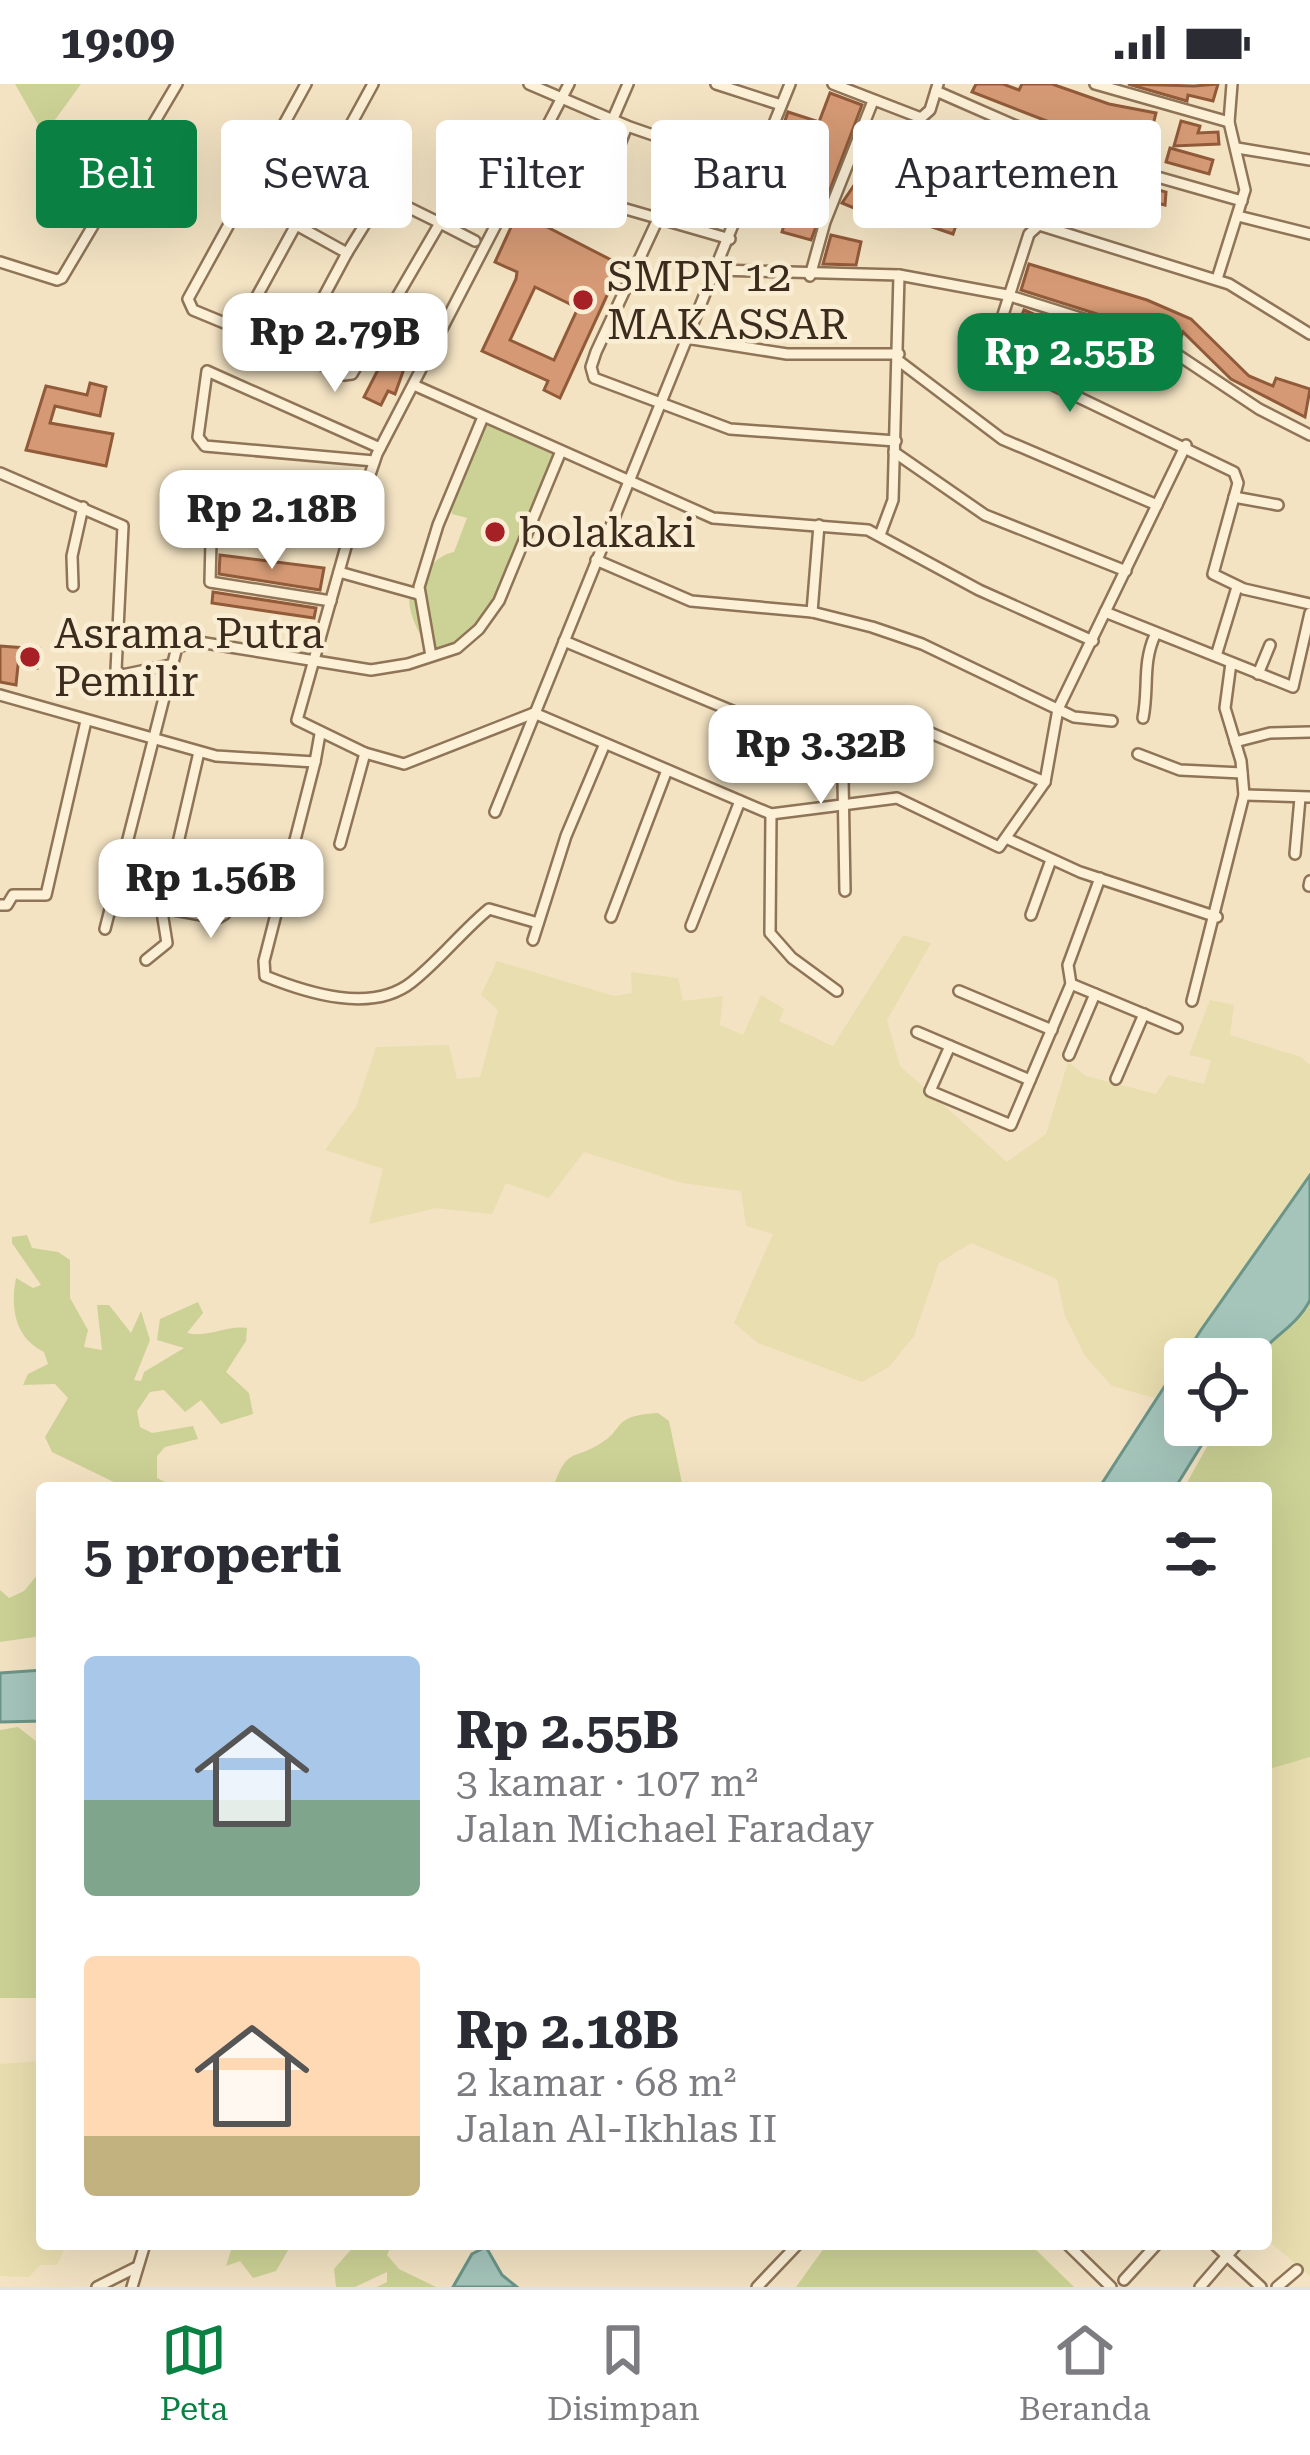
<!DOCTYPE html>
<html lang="id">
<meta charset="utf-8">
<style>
:root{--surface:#fff;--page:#f7f7f7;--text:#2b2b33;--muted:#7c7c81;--line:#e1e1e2;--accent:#0b8043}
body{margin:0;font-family:"Roboto Serif",serif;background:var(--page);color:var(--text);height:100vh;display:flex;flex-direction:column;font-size:45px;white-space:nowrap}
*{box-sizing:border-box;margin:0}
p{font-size:39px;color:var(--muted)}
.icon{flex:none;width:66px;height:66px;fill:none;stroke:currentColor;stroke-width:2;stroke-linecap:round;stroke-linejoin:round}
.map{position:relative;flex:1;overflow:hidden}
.sheet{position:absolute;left:36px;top:1398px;width:1236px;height:768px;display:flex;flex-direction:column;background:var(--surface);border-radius:12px;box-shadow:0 12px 48px #0002}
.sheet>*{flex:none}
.banner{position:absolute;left:36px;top:36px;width:1239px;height:108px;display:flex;gap:24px}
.controls{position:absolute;left:1164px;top:1254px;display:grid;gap:24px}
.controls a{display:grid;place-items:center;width:108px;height:108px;border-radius:12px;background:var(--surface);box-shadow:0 12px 48px #0002;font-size:60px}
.price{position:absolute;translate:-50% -102px;padding:0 27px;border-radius:24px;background:#fff;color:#222;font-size:39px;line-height:78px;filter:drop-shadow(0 3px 6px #0008)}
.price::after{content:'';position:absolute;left:50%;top:72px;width:36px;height:27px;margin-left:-18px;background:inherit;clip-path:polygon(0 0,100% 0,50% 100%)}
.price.active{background:var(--accent);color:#fff}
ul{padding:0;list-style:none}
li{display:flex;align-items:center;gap:36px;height:300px;padding:0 48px}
li span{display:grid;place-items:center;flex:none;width:336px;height:240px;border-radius:12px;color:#555}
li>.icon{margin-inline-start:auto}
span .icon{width:144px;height:144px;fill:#fffc;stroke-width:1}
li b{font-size:51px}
h2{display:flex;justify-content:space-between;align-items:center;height:144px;padding:0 48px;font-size:51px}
.pill{padding:0 42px;border-radius:12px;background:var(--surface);box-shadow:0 12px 48px #0002;font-size:42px;line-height:108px}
.pill.active{background:var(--accent);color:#fff}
.status{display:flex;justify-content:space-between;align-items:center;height:84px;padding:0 60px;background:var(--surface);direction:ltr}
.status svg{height:33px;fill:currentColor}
.menu{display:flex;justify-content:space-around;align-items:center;height:168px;border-top:3px solid var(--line);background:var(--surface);font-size:33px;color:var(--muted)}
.menu a{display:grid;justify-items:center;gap:6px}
.menu .active{color:var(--accent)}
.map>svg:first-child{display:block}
</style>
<div class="status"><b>19:09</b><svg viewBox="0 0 49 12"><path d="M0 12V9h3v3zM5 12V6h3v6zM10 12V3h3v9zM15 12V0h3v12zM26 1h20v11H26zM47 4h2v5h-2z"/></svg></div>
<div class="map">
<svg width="1310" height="2203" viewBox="0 0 1310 2203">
<rect width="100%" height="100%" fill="#f3e3c3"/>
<g fill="#e9deaf">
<path d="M903,851L931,859L887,936L900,982L1007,1078L1046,1050L1068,978L1086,992L1156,1010L1168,991L1204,1000L1211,976L1189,971L1210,916L1234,921L1230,951L1301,973L1310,981V1091L1155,1314L1112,1302L1085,1272L1065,1232L1057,1195L971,1159L939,1179L914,1252L889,1283L862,1298L758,1259L734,1239L773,1150L746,1142L741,1107L682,1099L584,1068L549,1114L506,1099L492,1130L436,1124L369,1140L383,1085L325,1066L356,1023L376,963L449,961L457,995L480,993L498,926L481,911L497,877L614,912L632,909L631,888L678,894L683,917L723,912L720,941L743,951L761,911L784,925L779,937L833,962Z"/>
<path d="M1310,1615V2192L1266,2155V1685Z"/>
<path d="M42,1977V2160H108L107,2164L66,2162L57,2181H40L29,2193L0,2192V1980Z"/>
</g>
<g fill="#ccd295">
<path d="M15,0H81L44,51Z"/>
<path d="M480,336L566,374L486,545L462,565L434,575C416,544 391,507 429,482C439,475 443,470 454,468L467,434L452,430C445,395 464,367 480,336Z"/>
<path d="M27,1151L32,1164L58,1168L70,1176V1214L88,1246L84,1263L102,1266L97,1221H109L131,1249L141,1227L150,1256L134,1296L141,1297L144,1288L184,1264L157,1256L160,1235L198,1218L203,1229L187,1249C210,1254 226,1241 247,1244L246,1257L226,1288L249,1309L253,1330L221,1340L201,1316L185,1328L164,1306L150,1308L137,1327L140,1343L152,1349L193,1342L198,1355L165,1363L157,1372V1394L177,1404H126L52,1368L45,1353L68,1314L55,1300L23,1301L28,1290L48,1280L44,1268C15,1254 10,1224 16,1194L33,1204L41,1201L12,1159V1153Z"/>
<path d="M1310,1216V1673L1266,1686V1404H1184L1219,1341H1251C1251,1323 1247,1298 1252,1281C1261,1252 1297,1243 1310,1216Z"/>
<path d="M658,1329L669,1337L683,1404H563L555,1398C568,1365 572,1376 598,1361C627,1345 609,1332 658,1329Z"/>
<path d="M39,1489L42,1552L0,1558V1506L9,1514L24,1507Z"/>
<path d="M18,1643L42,1662V1914H0V1646Z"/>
<path d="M233,2160H290V2163L276,2187L253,2194L240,2177L226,2182Z"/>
<path d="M356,2160H392L387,2171L399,2185L436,2203H377L387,2198V2188L355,2203H336L334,2185Z"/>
<path d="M827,2160H1030L1074,2203H796Z"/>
</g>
<g fill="#a5c5bb" stroke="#6b9589" stroke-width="3">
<path d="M1310,1091V1216C1297,1243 1267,1255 1251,1281V1275H1185V1341H1214L1175,1404H1099L1201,1246Z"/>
<path d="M42,1586V1637L0,1638V1589Z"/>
<path d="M486,2163L502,2191L517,2203H453L472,2170Z"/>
</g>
<g fill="#d59a75" stroke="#915b3a" stroke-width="3" fill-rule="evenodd">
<path d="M976,0H1003L1019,6L1022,0H1052L1109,20L1156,29L1144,77L1101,64L1103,58L1088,56L1089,52L1056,45L1057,41L972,8Z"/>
<path d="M1128,0L1194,2L1218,0L1213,17L1188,11L1187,17Z"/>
<path d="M830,9L862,21L811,156L782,148L789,124L758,113L788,28L819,38Z"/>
<path d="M1181,37L1200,42L1198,49L1218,48L1219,60L1174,62Z"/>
<path d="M985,48L1026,67L1024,71L1046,75L1044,88L1023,85L978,62Z"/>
<path d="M868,55L889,59L881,92L875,89L864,112L872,115L866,129L842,119L861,91Z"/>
<path d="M1170,64L1213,76L1209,90L1166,78Z"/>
<path d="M922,78L971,98L953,150L900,132Z"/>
<path d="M1094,88L1166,108L1165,121L1126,111L1124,120L1087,109Z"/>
<path d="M518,128L621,181L560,314L544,306L548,297L482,267L516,195L517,188L495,178ZM535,203L578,224L554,276L510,256Z"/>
<path d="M831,151L861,158L856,181L823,180Z"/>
<path d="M1029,180L1147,216L1191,235L1249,292L1273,302L1276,294L1310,305L1305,333L1231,295L1183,248L1181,253L1136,237L1135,242L1021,206Z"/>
<path d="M1024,226L1075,248L1071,259L1031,243L1029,247L1017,242Z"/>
<path d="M385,272L405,282L395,310L388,307L381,321L364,313Z"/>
<path d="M90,299L106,303L100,332L55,322L50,339L113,350L106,382L26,366L46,302L87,311Z"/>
<path d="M220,471L324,484L320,506L219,490Z"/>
<path d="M213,508L316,524L314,534L212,519Z"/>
<path d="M0,562L39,565L37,584L18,581L16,601L0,598Z"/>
</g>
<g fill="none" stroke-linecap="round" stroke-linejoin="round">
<g stroke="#8f7457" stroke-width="14">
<g id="street">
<path d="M306,0L188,215L193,226L239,245L373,0"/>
<path d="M529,0L627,42L757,87"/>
<path d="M716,0L781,21"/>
<path d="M833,0L921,34L930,26L938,0"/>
<path d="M1095,0L1229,38"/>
<path d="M936,7L1087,73L1242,117"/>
<path d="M612,37L628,0"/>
<path d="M691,64L596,268L591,283L594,294L730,345L896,357"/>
<path d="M1237,64L1310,76"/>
<path d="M522,87L598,117L730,155"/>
<path d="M598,117L627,42"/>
<path d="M1238,132L1310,150"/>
<path d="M440,139L475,157"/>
<path d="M0,178L57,196L62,194L177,0"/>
<path d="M716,186L899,191L1007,211L1160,259L1259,325L1310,351"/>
<path d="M810,192L825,138L873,17"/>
<path d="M1217,195L1245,106L1229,38L1232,0"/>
<path d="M239,245L294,268L347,169L244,112"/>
<path d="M1310,250L1229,200L1039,141L1029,150L992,265L1001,276L1234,388L1238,399L1213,490L1244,505L1310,520"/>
<path d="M686,254L787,270H899"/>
<path d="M294,268L344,291L352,290L440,139L383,111L347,169"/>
<path d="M899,277L1002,355L1157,421"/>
<path d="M416,302L713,434L868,446L979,506L1093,557"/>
<path d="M894,368L985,431L1126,487"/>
<path d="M374,377L205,362L198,353L207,287L380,364"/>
<path d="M0,389L123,442L116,586L122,591L170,581"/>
<path d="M1234,413L1278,421"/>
<path d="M203,435L349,452"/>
<path d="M219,448L211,457L210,498L331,517"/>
<path d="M880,451L893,416L899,191"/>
<path d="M596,476L691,517L812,528L872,543L922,560L1074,633L1112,637"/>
<path d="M339,488L418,510"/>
<path d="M73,502L72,472L83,423"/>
<path d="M812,528L819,441"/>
<path d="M1105,528L1293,603L1310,529"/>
<path d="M564,557L766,641L799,644L905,638L1045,698"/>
<path d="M431,572L419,503L438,441L483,333"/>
<path d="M1216,572L1237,503"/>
<path d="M1258,590L1270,561"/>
<path d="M0,611L216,672L315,678L320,650"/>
<path d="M534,629L404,680L365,669L297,636L349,452L377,370L569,0"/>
<path d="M534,629L771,730L897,714L999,763L1045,698L1058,625L1186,361"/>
<path d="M1143,634C1149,604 1142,580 1155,551"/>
<path d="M842,639L845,807"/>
<path d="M1235,658L1270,649L1310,648"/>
<path d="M1138,670L1180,686L1242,689"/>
<path d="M315,678L264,877L265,892C307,909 372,930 412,898C440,876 462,847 489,825L538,839"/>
<path d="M1244,711L1310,713"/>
<path d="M495,728L790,0"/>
<path d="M771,730L770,849L792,874L837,907"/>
<path d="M1008,755L1080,788L1217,833"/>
<path d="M340,760L365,669"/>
<path d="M1295,770L1300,714"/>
<path d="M1309,802L1310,797"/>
<path d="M0,821H7L13,811H46L86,637"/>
<path d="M163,824L218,834L225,830L228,820"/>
<path d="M1031,831L1051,776"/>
<path d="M611,833L667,686"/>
<path d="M691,842L740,717"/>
<path d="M105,845L177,563L199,558L371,586L408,580L457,564L479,545L499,517L561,367"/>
<path d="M533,856L566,752L604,662"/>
<path d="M146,876L167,859L162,828L199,668"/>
<path d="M1071,900L1177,944"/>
<path d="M959,907L1052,946"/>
<path d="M1192,917L1244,711L1241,677L1225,624L1231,579"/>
<path d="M917,948L1030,996"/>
<path d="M950,962L930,1007L1011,1041L1071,900L1068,881L1100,794"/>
<path d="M1069,971L1095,910"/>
<path d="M1116,995L1144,930"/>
<path d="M1067,2160L1111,2203"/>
<path d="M1214,2160L1261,2203"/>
<path d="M1124,2196L1157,2160"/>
<path d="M97,2203L135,2184"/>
<path d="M132,2203L145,2160"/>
<path d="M757,2203L798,2160"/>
<path d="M1200,2203L1237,2160"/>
<path d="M1277,2203L1297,2186"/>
</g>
</g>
<use href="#street" stroke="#fcf0d7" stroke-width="9"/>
</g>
<g fill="#a52125" stroke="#f9edd3" stroke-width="4.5">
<circle cx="583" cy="216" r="12"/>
<circle cx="495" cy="448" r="12"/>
<circle cx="30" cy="573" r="12"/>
</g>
<g text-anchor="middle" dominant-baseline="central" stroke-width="9" stroke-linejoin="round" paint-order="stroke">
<g font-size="42" fill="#3d2c1d" stroke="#f9edd3" text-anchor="start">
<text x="607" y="192">SMPN 12<tspan x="607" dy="48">MAKASSAR</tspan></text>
<text x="519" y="448">bolakaki</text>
<text x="54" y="549">Asrama Putra<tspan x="54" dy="48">Pemilir</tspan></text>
</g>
</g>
</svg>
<div class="controls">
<a><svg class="icon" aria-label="locate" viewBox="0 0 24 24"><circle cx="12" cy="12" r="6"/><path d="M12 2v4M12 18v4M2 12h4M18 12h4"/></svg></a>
</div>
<b class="price" style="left:335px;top:311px">Rp 2.79B</b>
<b class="price active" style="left:1070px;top:331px">Rp 2.55B</b>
<b class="price" style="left:272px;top:488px">Rp 2.18B</b>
<b class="price" style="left:821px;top:723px">Rp 3.32B</b>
<b class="price" style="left:211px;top:857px">Rp 1.56B</b>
<div class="banner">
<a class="pill active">Beli</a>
<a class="pill">Sewa</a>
<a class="pill">Filter</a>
<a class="pill">Baru</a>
<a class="pill">Apartemen</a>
</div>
<section class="sheet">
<h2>5 properti<svg class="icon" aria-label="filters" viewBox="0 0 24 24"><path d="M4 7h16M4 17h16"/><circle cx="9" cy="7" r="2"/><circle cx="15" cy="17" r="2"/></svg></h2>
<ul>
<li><span style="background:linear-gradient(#a9c7e8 60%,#7fa58c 0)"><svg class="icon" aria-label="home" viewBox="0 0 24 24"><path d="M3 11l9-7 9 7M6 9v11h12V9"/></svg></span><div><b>Rp 2.55B</b><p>3 kamar · 107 m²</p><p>Jalan Michael Faraday</p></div></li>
<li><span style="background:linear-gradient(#ffd9b3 75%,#c2b280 0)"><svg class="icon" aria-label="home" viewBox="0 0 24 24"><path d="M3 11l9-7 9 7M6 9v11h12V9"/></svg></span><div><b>Rp 2.18B</b><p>2 kamar · 68 m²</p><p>Jalan Al-Ikhlas II</p></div></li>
</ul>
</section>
</div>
<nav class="menu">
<a class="active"><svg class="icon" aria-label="map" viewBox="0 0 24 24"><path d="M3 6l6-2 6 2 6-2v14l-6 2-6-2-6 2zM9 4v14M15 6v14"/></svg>Peta</a>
<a><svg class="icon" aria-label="saved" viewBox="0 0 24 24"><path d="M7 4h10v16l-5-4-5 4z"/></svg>Disimpan</a>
<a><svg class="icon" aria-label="home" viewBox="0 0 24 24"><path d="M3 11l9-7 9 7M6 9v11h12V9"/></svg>Beranda</a>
</nav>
